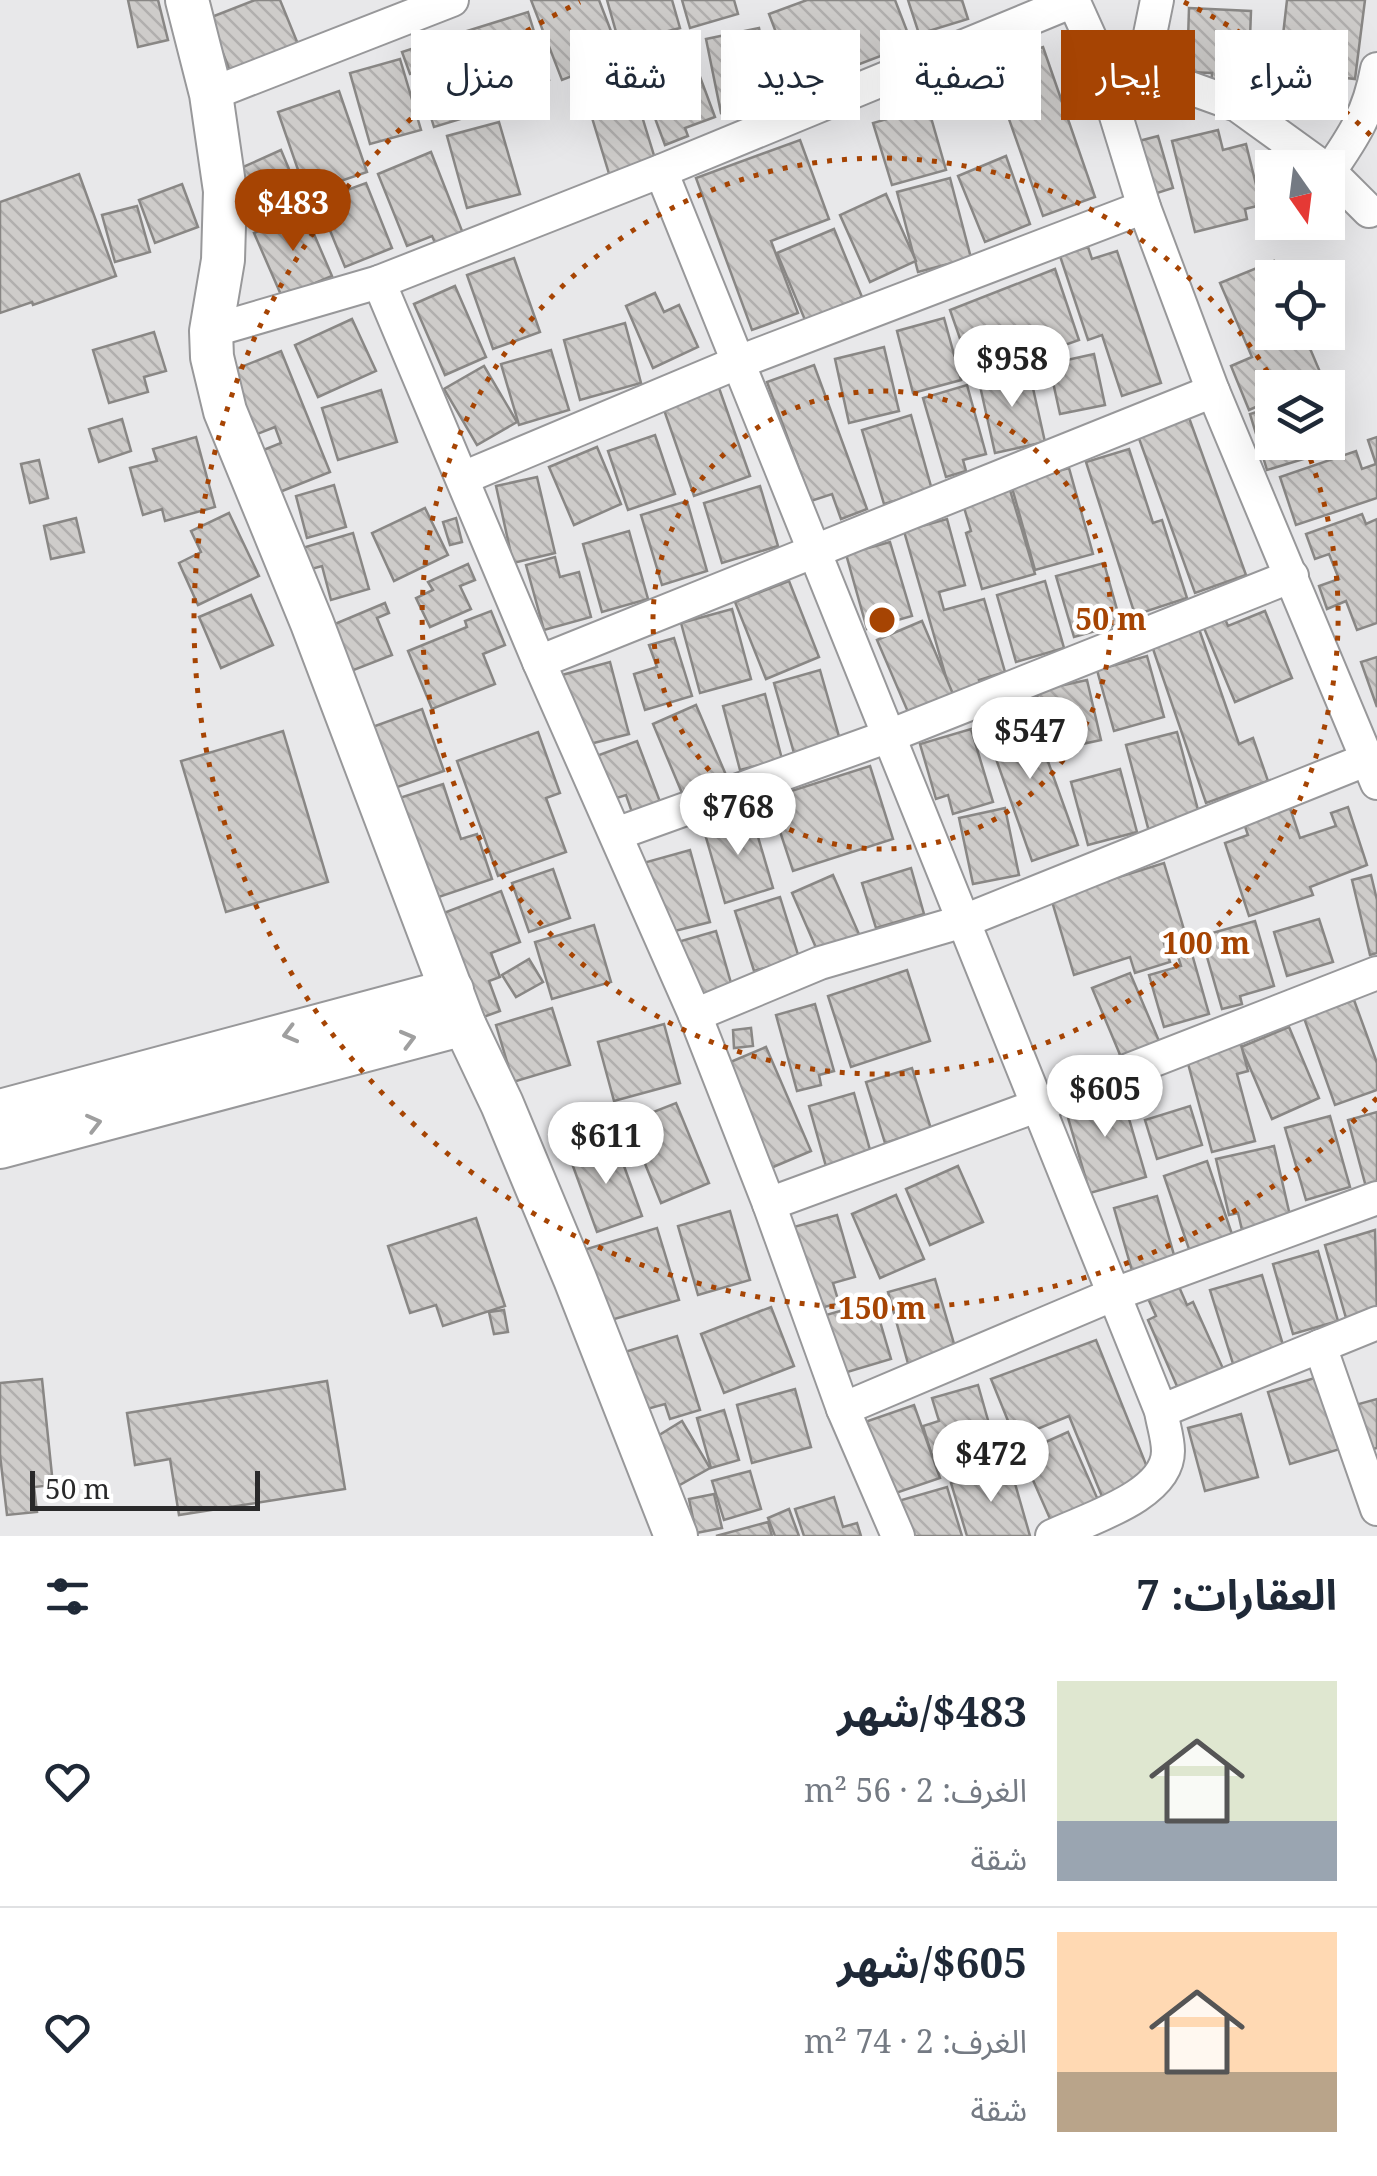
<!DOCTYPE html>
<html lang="ar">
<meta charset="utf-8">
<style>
:root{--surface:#fff;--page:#f2f2f3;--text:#1f2937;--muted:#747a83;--line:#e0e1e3;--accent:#a64403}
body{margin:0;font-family:"Noto Serif","Noto Sans Arabic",serif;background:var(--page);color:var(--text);direction:rtl;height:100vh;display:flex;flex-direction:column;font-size:38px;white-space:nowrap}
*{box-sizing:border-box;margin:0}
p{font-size:32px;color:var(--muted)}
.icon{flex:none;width:55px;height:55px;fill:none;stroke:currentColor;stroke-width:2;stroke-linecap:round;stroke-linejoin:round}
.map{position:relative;height:1536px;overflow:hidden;direction:ltr}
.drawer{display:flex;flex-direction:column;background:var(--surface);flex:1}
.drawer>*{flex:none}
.guide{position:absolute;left:30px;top:30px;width:1318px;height:90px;direction:rtl;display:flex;gap:20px}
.needle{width:65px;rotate:166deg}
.fabs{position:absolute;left:1255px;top:150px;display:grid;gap:20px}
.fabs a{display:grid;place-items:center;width:90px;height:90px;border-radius:0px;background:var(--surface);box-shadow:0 10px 40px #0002;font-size:50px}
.scale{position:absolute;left:30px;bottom:25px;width:230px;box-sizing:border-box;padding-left:10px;border:5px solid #29292a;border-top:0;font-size:28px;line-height:35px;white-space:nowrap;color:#29292a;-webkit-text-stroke:8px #fff;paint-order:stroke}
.price{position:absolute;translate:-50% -85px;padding:0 22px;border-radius:35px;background:#fff;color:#222;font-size:32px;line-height:65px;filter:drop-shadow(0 2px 5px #0008)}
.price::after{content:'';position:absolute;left:50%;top:60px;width:30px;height:22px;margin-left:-15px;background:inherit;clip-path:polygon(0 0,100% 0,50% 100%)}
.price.active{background:var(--accent);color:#fff}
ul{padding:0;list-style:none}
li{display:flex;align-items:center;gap:30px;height:250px;padding:0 40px}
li+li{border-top:2px solid var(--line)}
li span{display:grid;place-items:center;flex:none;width:280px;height:200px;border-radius:0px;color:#555}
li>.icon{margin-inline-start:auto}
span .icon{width:120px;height:120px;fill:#fffc;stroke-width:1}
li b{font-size:42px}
h2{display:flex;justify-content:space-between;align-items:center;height:120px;padding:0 40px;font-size:42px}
.pill{padding:0 35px;border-radius:0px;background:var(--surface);box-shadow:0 10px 40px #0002;font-size:35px;line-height:90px}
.pill.active{background:var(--accent);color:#fff}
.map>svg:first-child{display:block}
</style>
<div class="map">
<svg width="1377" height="1536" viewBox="0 0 1377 1536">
<defs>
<pattern id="building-back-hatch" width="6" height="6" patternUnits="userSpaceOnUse" patternTransform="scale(2.5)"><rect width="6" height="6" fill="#ceccca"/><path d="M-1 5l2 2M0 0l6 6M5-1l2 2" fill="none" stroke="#b1afae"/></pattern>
</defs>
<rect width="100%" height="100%" fill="#e8e8ea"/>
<g fill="url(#building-back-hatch)" stroke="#898785" stroke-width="2.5">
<path d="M128,0H158L168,40L138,47Z"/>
<path d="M255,0H280L302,54L234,81L209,18Z"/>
<path d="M531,0H599L621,57L562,80Z"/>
<path d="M607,0H672L680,28L657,34L659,43L622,53Z"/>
<path d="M682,0H734L738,14L690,28Z"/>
<path d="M807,0H895L912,44L797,88L769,14Z"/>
<path d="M908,0H962L968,19L919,34Z"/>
<path d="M1287,0H1365L1355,79L1279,70Z"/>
<path d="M1189,8L1251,11L1248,92L1211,91L1212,73L1187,72Z"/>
<path d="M528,12L549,80L493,97L497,108L434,127L418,75L434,70L425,44Z"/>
<path d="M759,28L774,102L721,113L706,39Z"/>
<path d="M420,46L427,68L410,74L402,52Z"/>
<path d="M1043,47L1095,197L1043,216L990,65Z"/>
<path d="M690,50L715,117L685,128L688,136L665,145L637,70Z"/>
<path d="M400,59L421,130L370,144L350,73Z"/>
<path d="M629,74L656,162L610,177L583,88Z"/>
<path d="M339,91L367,172L306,193L278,112Z"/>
<path d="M928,107L946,170L892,185L873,123Z"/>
<path d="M499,122L520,194L467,208L447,136Z"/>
<path d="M1218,130L1223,150L1246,144L1261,205L1245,209L1247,219L1195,232L1172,141Z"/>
<path d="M1158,136L1173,188L1154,194L1139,141Z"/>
<path d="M800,140L829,219L771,241L798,313L752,330L696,178Z"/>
<path d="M281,150L299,193L259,210L241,168Z"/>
<path d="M431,152L464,236L437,247L432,236L407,246L378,174Z"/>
<path d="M1006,156L1030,224L985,242L958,176Z"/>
<path d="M79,174L116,276L33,305L32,302L0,313V202Z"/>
<path d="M950,178L971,258L918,272L897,192Z"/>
<path d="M366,183L392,248L345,267L315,194L336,185L339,193Z"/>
<path d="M182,184L198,227L155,243L139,200Z"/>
<path d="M886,194L916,261L870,282L840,215Z"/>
<path d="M137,206L150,252L115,262L102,215Z"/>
<path d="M304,211L332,276L282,297L254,233Z"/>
<path d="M834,229L862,297L805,320L777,253Z"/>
<path d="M1088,247L1092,259L1117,251L1161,383L1122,396L1102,335L1088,340L1060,256Z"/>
<path d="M514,258L540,332L493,349L467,275Z"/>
<path d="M1274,261L1281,278H1272V332H1303L1323,379L1303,388H1272V400L1249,410L1231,366L1252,357L1220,283Z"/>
<path d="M1055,269L1079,340L1031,357L1025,337L1015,341L1020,356L972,373L950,310Z"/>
<path d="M455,286L486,357L445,375L414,304Z"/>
<path d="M655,293L664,312L679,305L698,347L653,368L626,306Z"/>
<path d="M944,318L961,380L913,393L897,331Z"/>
<path d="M352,319L376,371L318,397L295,345Z"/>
<path d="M625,323L641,383L580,400L564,340Z"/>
<path d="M154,332L166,371L144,377L148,392L109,403L93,350Z"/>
<path d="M884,347L899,411L849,423L835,359Z"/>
<path d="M551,350L569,410L519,425L501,364Z"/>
<path d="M281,351L330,472L277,493L261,451L281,443L275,427L247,438L221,375Z"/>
<path d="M1094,354L1105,405L1060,414L1049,364Z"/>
<path d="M814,365L867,509L841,519L832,494L811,501L767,382Z"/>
<path d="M484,366L517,422L477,445L444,389Z"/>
<path d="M1028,366L1045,442L995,453L978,377Z"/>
<path d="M967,385L986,454L963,460L966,471L946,477L923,398Z"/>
<path d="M719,388L750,476L694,496L663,407Z"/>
<path d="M381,390L397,442L338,460L322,408Z"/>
<path d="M1272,407V442H1328V407L1340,448L1267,470L1250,414Z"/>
<path d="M911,415L932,490L884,504L862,430Z"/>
<path d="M1188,415L1246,575L1195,593L1137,433Z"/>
<path d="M122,419L131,451L99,462L89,429Z"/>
<path d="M655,435L675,494L628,510L608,451Z"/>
<path d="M196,437L215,507L165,521L162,509L143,515L130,468L157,461L153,449Z"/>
<path d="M1377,437V498L1296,525L1280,477L1356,451L1362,469L1376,464L1368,440Z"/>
<path d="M597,447L621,504L574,525L549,467Z"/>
<path d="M1129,449L1153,523L1162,520L1187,598L1135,615L1086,462Z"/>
<path d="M39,460L48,498L30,503L21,464Z"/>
<path d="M1069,468L1093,554L1035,570L1011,484Z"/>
<path d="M537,477L555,553L513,563L496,486Z"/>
<path d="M1007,480L1035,574L982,589L966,533L971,531L960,494Z"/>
<path d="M334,485L346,527L307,538L296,496Z"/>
<path d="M760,486L778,546L722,563L704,503Z"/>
<path d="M687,501L707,571L662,585L641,515Z"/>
<path d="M425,508L448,555L394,581L372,533Z"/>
<path d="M229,513L259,576L198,605L179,563L201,552L191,531Z"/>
<path d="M1362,514L1366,524L1377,519V623L1357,630L1346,601L1327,609L1319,586L1339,579L1329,554L1315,559L1306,534Z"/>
<path d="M76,518L84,552L51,559L44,526Z"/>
<path d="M456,518L462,542L450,545L443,522Z"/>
<path d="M947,519L965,585L939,592L944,610L984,599L1005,672L979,680L981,689L952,698L904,531Z"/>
<path d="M629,531L648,599L602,612L583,544Z"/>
<path d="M353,533L369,589L331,600L322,566L308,570L302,548Z"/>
<path d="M890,542L912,616L867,629L846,554Z"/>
<path d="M555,557L560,577L579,572L591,617L544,630L526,565Z"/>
<path d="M1104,563L1121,624L1074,637L1056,576Z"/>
<path d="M468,564L475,580L460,586L471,609L430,627L416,598L433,590L428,582Z"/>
<path d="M789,581L819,657L766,679L735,602Z"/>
<path d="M1045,581L1064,648L1016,662L997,595Z"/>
<path d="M251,595L273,645L221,668L199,617Z"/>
<path d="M385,603L389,613L377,618L392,655L341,675L323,629Z"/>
<path d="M732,609L751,679L700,693L681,623Z"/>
<path d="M491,611L505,645L483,654L495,684L432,709L408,651L467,627L465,621Z"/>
<path d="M1265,611L1292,678L1235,702L1204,628L1225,619L1228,626Z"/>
<path d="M922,621L953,694L908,712L877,640Z"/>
<path d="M1199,629L1239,744L1253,738L1268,781L1206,803L1152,646Z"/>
<path d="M674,638L692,696L645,710L634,674L657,667L649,645Z"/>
<path d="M1147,656L1164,717L1114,731L1097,670Z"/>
<path d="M1377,657V707L1361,662Z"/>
<path d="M610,662L629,734L582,746L562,675Z"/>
<path d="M820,670L842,747L796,760L774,683Z"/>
<path d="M1087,680L1101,740L1050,751L1036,691Z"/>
<path d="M765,694L782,759L740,770L723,706Z"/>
<path d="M1027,703L1078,845L1032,861L982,719Z"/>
<path d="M696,705L726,775L682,793L653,724Z"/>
<path d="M422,709L444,771L386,791L364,730Z"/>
<path d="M971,729L993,802L953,814L948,795L936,799L920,744Z"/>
<path d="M283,731L328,882L226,912L181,761Z"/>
<path d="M538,732L560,793L546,798L566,852L498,876L457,761Z"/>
<path d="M1177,732L1201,821L1151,839L1126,745Z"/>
<path d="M637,741L662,807L634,818L626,795L607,801L591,758Z"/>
<path d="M870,766L893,839L793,871L769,798Z"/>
<path d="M1120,769L1137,832L1088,845L1071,782Z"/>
<path d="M443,784L461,839L477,834L492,879L424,902L390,801Z"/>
<path d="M1288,802L1300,838L1336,826L1331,813L1348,807L1367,865L1310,887L1313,895L1249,916L1225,843L1248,835L1242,818Z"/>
<path d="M1005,808L1019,875L973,884L959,818Z"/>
<path d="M751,813L773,888L725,903L703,827Z"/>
<path d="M690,850L710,922L663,934L643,863Z"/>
<path d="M1164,863L1185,933L1163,940L1170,962L1135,973L1130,957L1074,975L1051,898Z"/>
<path d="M911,868L924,914L876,928L862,883Z"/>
<path d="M553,869L570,918L529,932L512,883Z"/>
<path d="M833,875L862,941L821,959L792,893Z"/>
<path d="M1371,875L1377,900V953L1370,955L1352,880Z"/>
<path d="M501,891L520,942L491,953L500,977L489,981L500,1011L475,1020L436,916Z"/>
<path d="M780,897L799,958L754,971L735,911Z"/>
<path d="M1319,919L1333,962L1287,976L1274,932Z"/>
<path d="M1255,921L1274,986L1240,996L1242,1004L1222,1009L1201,936Z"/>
<path d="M594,925L611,982L552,999L535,942Z"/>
<path d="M716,931L733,990L690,1002L674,943Z"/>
<path d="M1190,947L1209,1014L1164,1027L1149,975L1181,966L1176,950Z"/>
<path d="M529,959L543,982L516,997L502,975Z"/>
<path d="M907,970L930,1041L851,1067L828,996Z"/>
<path d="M1130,973L1159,1041L1121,1057L1092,988Z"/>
<path d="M1354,1000L1377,1063V1090L1335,1105L1304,1018Z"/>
<path d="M815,1004L834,1071L819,1075L821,1085L797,1091L776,1015Z"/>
<path d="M552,1008L570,1065L513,1082L496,1025Z"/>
<path d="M664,1024L680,1083L614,1101L598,1042Z"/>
<path d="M1289,1027L1319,1098L1272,1119L1241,1047Z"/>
<path d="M751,1028L753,1046L734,1048L733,1030Z"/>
<path d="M1240,1041L1248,1071L1237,1074L1255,1141L1212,1152L1186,1056Z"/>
<path d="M766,1047L811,1151L766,1170L721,1066Z"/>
<path d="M912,1068L931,1129L885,1143L866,1082Z"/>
<path d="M1120,1088L1146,1177L1090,1193L1064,1104Z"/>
<path d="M854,1093L872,1157L827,1170L809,1106Z"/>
<path d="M676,1103L709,1183L661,1203L628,1122Z"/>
<path d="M1190,1106L1202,1145L1157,1159L1145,1120Z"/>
<path d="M1377,1112V1184L1366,1187L1348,1120Z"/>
<path d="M571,1116L578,1140L560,1145L553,1121Z"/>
<path d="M1330,1116L1350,1187L1306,1200L1285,1128Z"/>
<path d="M615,1141L642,1216L597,1232L570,1158Z"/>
<path d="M1274,1146L1291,1220L1242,1230L1238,1213L1229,1215L1216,1159Z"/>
<path d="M1207,1161L1233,1237L1190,1252L1164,1176Z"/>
<path d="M958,1166L983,1222L930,1245L906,1189Z"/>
<path d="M896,1195L924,1259L880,1278L852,1214Z"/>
<path d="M1157,1196L1176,1262L1133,1274L1114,1208Z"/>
<path d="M730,1211L750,1280L698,1295L678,1226Z"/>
<path d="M837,1215L855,1277L833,1283L839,1303L814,1310L790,1228Z"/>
<path d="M476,1218L505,1306L443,1326L436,1305L410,1313L388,1246Z"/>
<path d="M657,1228L679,1300L601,1323L580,1251Z"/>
<path d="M1375,1230L1377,1316L1348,1325L1325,1245Z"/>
<path d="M1318,1251L1338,1321L1293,1334L1273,1264Z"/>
<path d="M1262,1275L1286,1355L1235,1370L1210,1290Z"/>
<path d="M935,1279L957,1354L909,1367L888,1292Z"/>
<path d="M1176,1280L1187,1305L1193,1302L1225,1373L1180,1393L1148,1320L1156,1316L1146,1294Z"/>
<path d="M874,1301L891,1359L844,1373L826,1315Z"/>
<path d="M771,1307L794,1366L724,1393L701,1334Z"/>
<path d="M504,1310L508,1332L494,1334L489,1312Z"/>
<path d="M677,1336L700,1410L670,1419L665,1404L636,1412L618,1354Z"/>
<path d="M1096,1340L1153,1482L1108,1511L1069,1416L1015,1438L991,1379Z"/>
<path d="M1318,1377L1340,1449L1290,1464L1268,1392Z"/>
<path d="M42,1379L53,1485L34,1487L37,1512L7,1515L0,1455V1383Z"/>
<path d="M327,1381L345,1489L179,1515L170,1459L135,1465L127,1413Z"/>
<path d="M978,1385L1001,1466L952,1480L943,1453L932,1456L923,1426L939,1421L932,1398Z"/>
<path d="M795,1389L811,1447L752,1463L737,1405Z"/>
<path d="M1377,1399V1448L1368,1450L1355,1405Z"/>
<path d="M914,1405L940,1478L890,1495L865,1422Z"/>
<path d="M724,1410L739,1460L711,1468L697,1418Z"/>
<path d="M1241,1414L1258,1477L1205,1491L1188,1428Z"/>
<path d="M682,1421L710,1468L676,1487L648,1442Z"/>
<path d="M1068,1432L1102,1509L1055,1530L1021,1453Z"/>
<path d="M1010,1466L1030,1536H967L951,1483Z"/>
<path d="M750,1471L761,1509L724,1520L712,1481Z"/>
<path d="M947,1487L962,1536H908L898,1501Z"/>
<path d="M714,1494L722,1528L696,1533L689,1499Z"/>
<path d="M834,1497L843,1527L857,1523L861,1536H804L795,1509Z"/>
<path d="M789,1509L799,1536H775L768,1518Z"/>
<path d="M768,1522L772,1536H716Z"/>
</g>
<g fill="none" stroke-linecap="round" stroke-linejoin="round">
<g stroke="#98989a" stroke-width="36">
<g id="minor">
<path d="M1073,0L1096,51L1144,207L1213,391L1377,783"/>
<path d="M1147,49L1157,71L1165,79L1237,105L1324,168"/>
<path d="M1096,51L1147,49L1157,0"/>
<path d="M211,94L452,0"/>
<path d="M1328,170L1369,211"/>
<path d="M661,171L1161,1411C1163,1424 1168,1438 1168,1451C1168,1496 1087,1519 1052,1536"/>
<path d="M1329,172C1354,136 1369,113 1377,69"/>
<path d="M379,282L539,662L695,1015L769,1204L843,1409L898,1536"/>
<path d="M211,331L379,282L661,171L1073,1"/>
<path d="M463,478L739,362L1144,207"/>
<path d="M539,662L1213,391"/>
<path d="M616,834L889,736L1292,576"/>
<path d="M695,1015L820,963L964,921L1368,759"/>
<path d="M769,1204L1039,1105L1377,973"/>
<path d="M1320,1346L1377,1509"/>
<path d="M843,1409L1112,1295L1377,1198"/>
<path d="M1161,1411L1377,1323"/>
</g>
</g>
<g stroke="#98989a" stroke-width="46">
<g id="tertiary">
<path d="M187,0L211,94L225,191L223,260L211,331L212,357L225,411L312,623L464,1024L502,1104L575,1279L676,1536"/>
<path d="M0,1111L452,990"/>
<path d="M0,1147L464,1024"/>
</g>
</g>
<use href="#minor" stroke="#fff" stroke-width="32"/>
<use href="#tertiary" stroke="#fff" stroke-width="42"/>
</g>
<defs><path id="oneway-chevron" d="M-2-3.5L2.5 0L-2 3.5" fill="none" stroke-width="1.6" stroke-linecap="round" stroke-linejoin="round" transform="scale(2.5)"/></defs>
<g stroke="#9f9f9f">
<use href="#oneway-chevron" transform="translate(290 1034) rotate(165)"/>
<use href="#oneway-chevron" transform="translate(408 1039) rotate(-15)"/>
<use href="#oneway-chevron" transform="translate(94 1123) rotate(-14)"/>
</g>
<g fill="none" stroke="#a64403" stroke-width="5" stroke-dasharray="5 10">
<circle cx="882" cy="620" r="229"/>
<path d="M1305 445A458 458 0 1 1 1275 384"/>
<path d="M1377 1098A688 688 0 1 1 580 2M1184 2A688 688 0 0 1 1377 142"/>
</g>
<circle cx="882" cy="620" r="15" fill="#a64403" stroke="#fff" stroke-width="5"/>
<g font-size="30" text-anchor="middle" font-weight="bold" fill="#a64403" stroke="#fff" stroke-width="9" stroke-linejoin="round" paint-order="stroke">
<text x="1111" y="630">50 m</text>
<text x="1206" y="954">100 m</text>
<text x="882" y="1319">150 m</text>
</g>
</svg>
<div class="fabs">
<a><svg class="needle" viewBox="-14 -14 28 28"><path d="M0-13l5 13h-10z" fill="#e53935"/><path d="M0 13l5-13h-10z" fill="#747a83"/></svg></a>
<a><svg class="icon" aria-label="locate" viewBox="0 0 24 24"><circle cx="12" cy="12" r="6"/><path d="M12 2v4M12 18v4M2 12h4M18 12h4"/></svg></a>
<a><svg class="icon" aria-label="layers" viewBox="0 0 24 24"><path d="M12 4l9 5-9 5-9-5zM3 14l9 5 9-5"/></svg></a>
</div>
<div class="scale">50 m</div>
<b class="price active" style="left:293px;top:254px">$483</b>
<b class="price" style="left:1012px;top:410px">$958</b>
<b class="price" style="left:1030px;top:782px">$547</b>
<b class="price" style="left:738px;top:858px">$768</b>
<b class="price" style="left:1105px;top:1140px">$605</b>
<b class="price" style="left:606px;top:1187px">$611</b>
<b class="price" style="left:991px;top:1505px">$472</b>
<div class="guide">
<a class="pill">شراء</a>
<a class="pill active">إيجار</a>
<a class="pill">تصفية</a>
<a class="pill">جديد</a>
<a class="pill">شقة</a>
<a class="pill">منزل</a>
</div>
</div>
<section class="drawer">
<h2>العقارات: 7<svg class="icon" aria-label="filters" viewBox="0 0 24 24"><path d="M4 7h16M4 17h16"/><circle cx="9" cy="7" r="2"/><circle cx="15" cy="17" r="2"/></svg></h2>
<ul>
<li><span style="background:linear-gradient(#dfe7d0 70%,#9aa5b1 0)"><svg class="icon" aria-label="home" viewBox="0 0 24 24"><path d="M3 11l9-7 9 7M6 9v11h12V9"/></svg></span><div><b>$483/شهر</b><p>الغرف: 2 · 56 m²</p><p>شقة</p></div><svg class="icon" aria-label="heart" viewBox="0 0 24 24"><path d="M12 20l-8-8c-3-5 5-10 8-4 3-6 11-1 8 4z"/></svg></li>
<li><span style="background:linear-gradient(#ffd9b3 70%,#b9a48a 0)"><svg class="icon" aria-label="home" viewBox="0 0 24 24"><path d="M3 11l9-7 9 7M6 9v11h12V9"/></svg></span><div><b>$605/شهر</b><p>الغرف: 2 · 74 m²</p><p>شقة</p></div><svg class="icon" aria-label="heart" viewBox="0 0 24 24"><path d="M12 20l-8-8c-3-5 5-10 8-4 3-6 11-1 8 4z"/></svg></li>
</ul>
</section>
